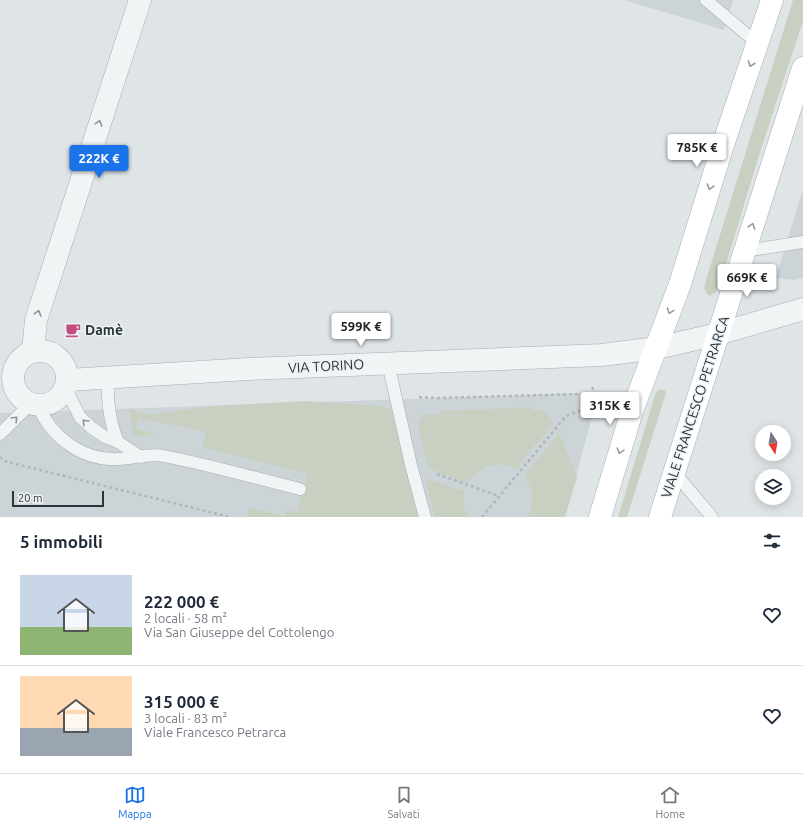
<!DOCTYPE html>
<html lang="it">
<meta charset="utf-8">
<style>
:root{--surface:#fff;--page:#f2f2f3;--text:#1f2937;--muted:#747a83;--line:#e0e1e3;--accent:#1a73e8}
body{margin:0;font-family:Ubuntu,sans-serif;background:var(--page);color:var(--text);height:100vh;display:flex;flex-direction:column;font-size:15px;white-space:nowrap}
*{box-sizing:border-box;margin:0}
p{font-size:13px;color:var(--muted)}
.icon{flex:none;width:22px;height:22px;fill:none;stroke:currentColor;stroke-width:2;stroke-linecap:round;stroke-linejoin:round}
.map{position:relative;height:517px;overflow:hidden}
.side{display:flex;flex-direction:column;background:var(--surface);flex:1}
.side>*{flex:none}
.needle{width:26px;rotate:169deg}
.buttons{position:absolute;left:755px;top:425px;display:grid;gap:8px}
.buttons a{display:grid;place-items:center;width:36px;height:36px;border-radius:50%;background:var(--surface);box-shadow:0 2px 10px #0003;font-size:20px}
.scale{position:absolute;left:12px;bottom:10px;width:92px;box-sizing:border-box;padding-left:4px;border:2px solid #29353c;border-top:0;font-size:11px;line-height:14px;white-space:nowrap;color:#29353c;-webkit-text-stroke:3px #eef2f4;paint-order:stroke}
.price{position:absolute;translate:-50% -34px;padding:0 9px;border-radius:4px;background:#fff;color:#222;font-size:13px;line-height:26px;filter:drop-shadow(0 1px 2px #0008)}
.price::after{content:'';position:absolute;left:50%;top:24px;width:12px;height:9px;margin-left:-6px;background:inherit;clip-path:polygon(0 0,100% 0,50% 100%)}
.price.on{background:var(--accent);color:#fff}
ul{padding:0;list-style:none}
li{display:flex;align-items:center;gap:12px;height:100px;padding:0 20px}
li+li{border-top:1px solid var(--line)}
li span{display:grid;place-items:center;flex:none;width:112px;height:80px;border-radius:0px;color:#555}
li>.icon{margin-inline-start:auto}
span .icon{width:48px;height:48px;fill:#fffc;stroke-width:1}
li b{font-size:17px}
h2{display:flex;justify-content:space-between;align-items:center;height:48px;padding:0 20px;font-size:17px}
.tab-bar{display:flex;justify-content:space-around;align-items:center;height:56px;border-top:1px solid var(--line);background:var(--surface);font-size:11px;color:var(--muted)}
.tab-bar a{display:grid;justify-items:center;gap:2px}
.tab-bar .on{color:var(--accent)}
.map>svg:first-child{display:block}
</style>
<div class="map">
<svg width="803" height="517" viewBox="0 0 803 517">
<rect width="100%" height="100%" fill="#dfe4e7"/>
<g fill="#cdd4d8">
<path d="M624,0H733L724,30Z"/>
<path d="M803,188V278L794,280L776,278Z"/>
<path d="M582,393L596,402L565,517H0V413Z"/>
</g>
<g fill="#c8d0c1">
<path d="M793,0H803V21L760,152L721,281L715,293L709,296L704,289L706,280Z"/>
<path d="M659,390H665L666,393L627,517H618L656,392Z"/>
<path d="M306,401L382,406L391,410L418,517H246L249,508L285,516L287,510L297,512L308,474L202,447L206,432L138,418L136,428L156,435L134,436L129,408L141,414H156L213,406Z"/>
<path d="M531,407L533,410C545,410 547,412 553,423L540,441H538L516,469C497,459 479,467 467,483L428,468L418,425L424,414H440V411Z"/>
<path d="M559,433L577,477L565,517H528C535,502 533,489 524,476Z"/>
<path d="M425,478L464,491V507L469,517H435Z"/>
</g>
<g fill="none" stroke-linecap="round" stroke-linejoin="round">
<g stroke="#a5acb0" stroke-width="13">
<g id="service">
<path d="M706,0L758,44"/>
<path d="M745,251L803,242"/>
<path d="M388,363L411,465L425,517"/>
<path d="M108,378C107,401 109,421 118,442"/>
<path d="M66,389L80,417L92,428L105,437L118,442L141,457"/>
<path d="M38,406C52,438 83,461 119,459C133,458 150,453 164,456C210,465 255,478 300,489"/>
<path d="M0,434L30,404"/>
<path d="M674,472L712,517"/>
</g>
</g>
<g stroke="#a5acb0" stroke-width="23">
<g id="minor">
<circle cx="40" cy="378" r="27"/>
<path d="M33,352L36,320L140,0"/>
<path d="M68,380L249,369L602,355L657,348L718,334L803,309"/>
</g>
</g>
<g stroke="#a5acb0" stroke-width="23">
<g id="secondary">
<path d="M600,517L632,411L680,284L722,148L772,0"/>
<path d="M660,517L803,68"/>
</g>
</g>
<g stroke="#b1b7ba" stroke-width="2.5" stroke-dasharray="3 3" stroke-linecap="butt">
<path d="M419,397L437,398L580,394L591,397L593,387"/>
<path d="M0,457L4,461L230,517"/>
<path d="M437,474L499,496"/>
<path d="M482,517L566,416L588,408L591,397"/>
</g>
<use href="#service" stroke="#f1f4f5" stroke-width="12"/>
<use href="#minor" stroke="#f1f4f5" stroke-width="22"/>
<use href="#secondary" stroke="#fff" stroke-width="22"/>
</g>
<defs><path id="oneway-chevron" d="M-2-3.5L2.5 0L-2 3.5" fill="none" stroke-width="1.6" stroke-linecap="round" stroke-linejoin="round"/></defs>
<g stroke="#949a9e">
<use href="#oneway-chevron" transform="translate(751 64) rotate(109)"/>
<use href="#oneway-chevron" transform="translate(710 187) rotate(107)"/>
<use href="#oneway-chevron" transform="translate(752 226) rotate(-72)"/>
<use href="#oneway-chevron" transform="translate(670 311) rotate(110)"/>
<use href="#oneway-chevron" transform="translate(620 451) rotate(107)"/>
</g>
<g stroke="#8d9498">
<use href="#oneway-chevron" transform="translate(99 123) rotate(-72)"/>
<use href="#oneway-chevron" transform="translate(38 313) rotate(-73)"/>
<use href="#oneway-chevron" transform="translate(15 419) rotate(-45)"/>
<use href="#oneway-chevron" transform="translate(85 422) rotate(-135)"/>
</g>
<defs>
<g id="cafe-bare" transform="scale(1.2)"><path d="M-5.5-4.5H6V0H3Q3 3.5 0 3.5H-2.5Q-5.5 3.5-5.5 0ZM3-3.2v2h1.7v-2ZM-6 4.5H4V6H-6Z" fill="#c14e7e" stroke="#eef2f4" stroke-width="2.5" paint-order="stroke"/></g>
</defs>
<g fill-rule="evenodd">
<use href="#cafe-bare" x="73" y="330"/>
</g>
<g text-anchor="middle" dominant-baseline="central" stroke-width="3" stroke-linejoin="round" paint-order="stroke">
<g font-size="14" font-weight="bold" fill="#29353c" stroke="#eef2f4" text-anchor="start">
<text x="85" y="330">Damè</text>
</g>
<g font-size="14" fill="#29353c" stroke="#eef2f4">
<text transform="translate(326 366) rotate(-3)">VIA TORINO</text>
<text transform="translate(695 407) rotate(-72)">VIALE FRANCESCO PETRARCA</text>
</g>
</g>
</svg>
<div class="buttons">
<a><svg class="needle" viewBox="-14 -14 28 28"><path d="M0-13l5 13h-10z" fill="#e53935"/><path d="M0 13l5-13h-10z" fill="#747a83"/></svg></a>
<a><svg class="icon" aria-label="layers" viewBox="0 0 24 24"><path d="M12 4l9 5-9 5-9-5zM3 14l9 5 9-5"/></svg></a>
</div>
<div class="scale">20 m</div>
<b class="price" style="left:697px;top:168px">785K €</b>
<b class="price on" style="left:99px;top:179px">222K €</b>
<b class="price" style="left:747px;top:298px">669K €</b>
<b class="price" style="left:361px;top:347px">599K €</b>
<b class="price" style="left:610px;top:426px">315K €</b>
</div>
<section class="side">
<h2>5 immobili<svg class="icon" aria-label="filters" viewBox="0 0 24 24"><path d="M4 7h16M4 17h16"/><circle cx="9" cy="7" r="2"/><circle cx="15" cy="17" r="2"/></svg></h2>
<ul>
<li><span style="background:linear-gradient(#c9d6e8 65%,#8fb573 0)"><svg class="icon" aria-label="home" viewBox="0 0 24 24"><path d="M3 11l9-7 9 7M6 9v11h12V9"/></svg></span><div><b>222 000 €</b><p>2 locali · 58 m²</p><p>Via San Giuseppe del Cottolengo</p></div><svg class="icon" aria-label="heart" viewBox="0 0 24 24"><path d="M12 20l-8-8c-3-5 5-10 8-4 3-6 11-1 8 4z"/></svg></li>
<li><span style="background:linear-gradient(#ffd9b3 65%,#9aa5b1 0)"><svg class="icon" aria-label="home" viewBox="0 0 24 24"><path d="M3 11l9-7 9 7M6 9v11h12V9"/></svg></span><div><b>315 000 €</b><p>3 locali · 83 m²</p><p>Viale Francesco Petrarca</p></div><svg class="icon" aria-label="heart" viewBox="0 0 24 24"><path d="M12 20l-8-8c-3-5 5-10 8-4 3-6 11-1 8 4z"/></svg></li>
</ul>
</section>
<nav class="tab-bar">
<a class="on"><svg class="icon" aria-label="map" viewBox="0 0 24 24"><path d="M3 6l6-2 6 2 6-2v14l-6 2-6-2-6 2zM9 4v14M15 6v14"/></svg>Mappa</a>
<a><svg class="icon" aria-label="saved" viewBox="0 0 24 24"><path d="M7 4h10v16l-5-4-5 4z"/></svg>Salvati</a>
<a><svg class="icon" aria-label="home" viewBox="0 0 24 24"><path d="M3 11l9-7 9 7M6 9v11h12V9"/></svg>Home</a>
</nav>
